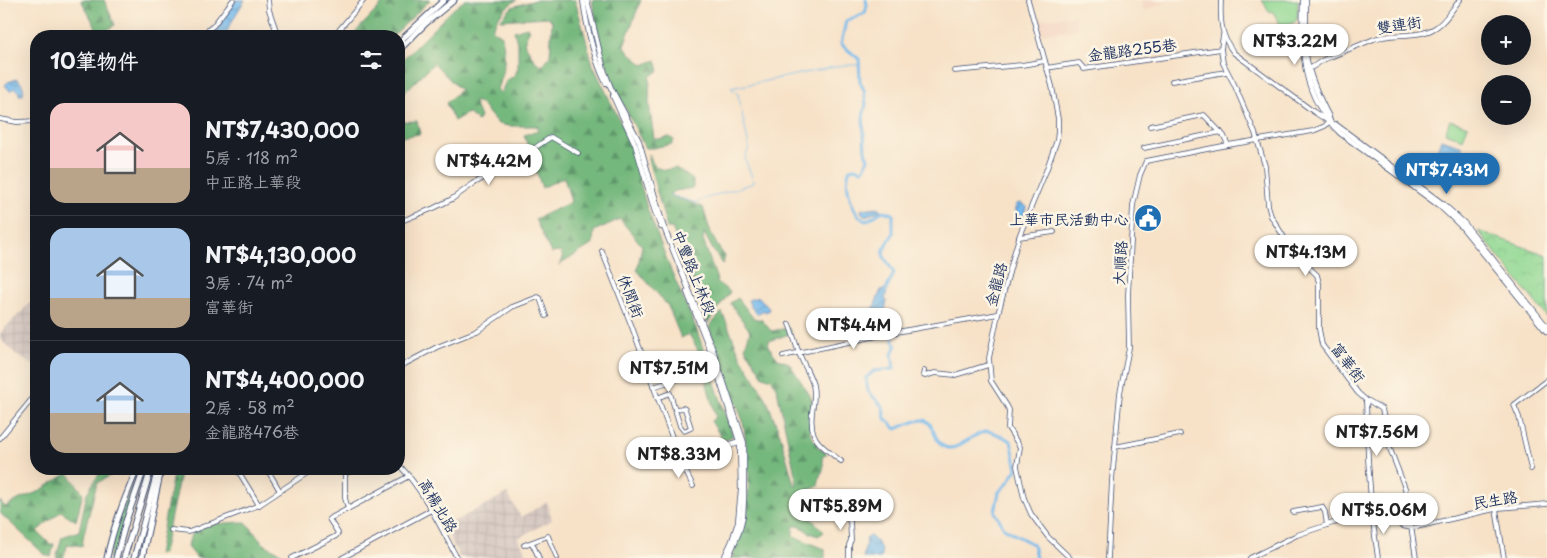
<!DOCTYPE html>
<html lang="zh-TW">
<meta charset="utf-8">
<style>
:root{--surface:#171b24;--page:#242831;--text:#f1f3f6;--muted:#9ea1a6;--line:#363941;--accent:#1f6fb2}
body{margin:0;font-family:"Playpen Sans","LXGW WenKai TC",sans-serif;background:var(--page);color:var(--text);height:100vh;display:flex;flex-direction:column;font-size:19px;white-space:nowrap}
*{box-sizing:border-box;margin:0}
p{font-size:16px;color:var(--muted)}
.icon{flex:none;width:28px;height:28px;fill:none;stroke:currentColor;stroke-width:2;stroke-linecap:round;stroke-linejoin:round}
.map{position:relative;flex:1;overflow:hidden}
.drawer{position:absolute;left:30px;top:30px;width:375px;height:445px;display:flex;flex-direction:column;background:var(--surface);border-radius:20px;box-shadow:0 5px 20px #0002}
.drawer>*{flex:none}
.controls{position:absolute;left:1481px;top:15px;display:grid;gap:10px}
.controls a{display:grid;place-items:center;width:50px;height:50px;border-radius:50%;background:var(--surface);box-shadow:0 5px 20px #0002;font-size:25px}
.price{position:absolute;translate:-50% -42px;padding:0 11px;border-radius:18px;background:#fff;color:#222;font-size:16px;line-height:32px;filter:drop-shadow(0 1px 2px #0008)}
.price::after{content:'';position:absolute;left:50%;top:30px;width:15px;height:11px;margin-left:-8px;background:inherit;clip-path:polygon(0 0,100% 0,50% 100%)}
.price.active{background:var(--accent);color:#fff}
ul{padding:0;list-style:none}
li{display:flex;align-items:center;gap:15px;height:125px;padding:0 20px}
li+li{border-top:1px solid var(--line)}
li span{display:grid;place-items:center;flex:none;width:140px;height:100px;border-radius:15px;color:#555}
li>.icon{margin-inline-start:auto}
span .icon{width:60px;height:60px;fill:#fffc;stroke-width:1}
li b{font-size:21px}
h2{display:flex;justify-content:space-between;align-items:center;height:60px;padding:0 20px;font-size:21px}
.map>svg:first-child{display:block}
</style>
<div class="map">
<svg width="1547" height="558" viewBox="0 0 1547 558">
<defs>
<pattern id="industrial-grid" width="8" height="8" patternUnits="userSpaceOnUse" patternTransform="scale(1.25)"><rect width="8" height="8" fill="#cfc0bb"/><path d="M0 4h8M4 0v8" fill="none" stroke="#b1a5a3"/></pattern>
<pattern id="forest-firs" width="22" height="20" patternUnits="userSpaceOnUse" patternTransform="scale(1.25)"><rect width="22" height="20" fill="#74b87d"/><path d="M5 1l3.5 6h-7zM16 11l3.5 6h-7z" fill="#5e966a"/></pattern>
<pattern id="park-crowns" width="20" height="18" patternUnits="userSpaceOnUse" patternTransform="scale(1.25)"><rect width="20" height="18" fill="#91d893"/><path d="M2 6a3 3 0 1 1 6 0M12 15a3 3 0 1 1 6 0" fill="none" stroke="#7cba81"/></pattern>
<pattern id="water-waves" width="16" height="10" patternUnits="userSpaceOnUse" patternTransform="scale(1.25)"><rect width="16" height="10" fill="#76baec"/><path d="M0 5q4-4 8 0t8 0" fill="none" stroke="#6098c2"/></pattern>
</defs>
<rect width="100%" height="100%" fill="#fcf5e5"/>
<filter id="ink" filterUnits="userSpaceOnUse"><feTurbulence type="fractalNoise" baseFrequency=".02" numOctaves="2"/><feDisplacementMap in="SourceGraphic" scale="10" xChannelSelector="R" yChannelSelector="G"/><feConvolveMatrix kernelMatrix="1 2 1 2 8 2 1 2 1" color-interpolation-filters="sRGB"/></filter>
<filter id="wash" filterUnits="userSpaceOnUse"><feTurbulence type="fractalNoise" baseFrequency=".0096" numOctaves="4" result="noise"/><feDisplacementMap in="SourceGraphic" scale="20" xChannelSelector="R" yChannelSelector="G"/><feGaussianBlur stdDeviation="1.12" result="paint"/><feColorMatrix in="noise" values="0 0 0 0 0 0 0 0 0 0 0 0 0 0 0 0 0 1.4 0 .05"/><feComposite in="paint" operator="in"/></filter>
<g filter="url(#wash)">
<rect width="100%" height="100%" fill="#f7e2c8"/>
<g fill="#f3d4bf">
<path d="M1141,0H1173L1144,11Z"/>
<path d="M1075,15L1077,29L1041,34L1040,32L1037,20Z"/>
</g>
<g fill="url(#industrial-grid)">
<path d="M33,300L36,303V367L18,356L0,339V333Z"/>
<path d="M507,493L521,517L547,502L552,520L518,538L529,558H460L444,527Z"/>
</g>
<g fill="#91d893" stroke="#568478">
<path d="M1262,0H1298C1297,17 1301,26 1280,24L1273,12L1269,11Z"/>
<path d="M1450,120L1468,126L1463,139L1445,133Z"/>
<path d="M139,469L112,558H109L118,522Z"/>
</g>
<g fill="url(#forest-firs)" stroke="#48746e">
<path d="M81,0H104L115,25L100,35Z"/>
<path d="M386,0H430L393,36H352Z"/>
<path d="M465,0H517C505,6 498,17 492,29L502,36C506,58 505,69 497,89L501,93L506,81L515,75L518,68V47L514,31L527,27L529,30L524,43L535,61L542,66L550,56L552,21L548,17L500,20L512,7L535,0H575L593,65L628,138L647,208L670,268L696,328L733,436L723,440L711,421L716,417L697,348L689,334L681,338L668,306L637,270L642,246L620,219L594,231L593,244L559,265L563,259L561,252L551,253L535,219L571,202L564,177L542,188L524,135L538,131L537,126H509L498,124L481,104L475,101L474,103L480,117L477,122L476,119L467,113L454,121L446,103L460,90L434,63L399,98V63L452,10Z"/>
<path d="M592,0H641L624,45L629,52L643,65L656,60L659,71L650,76L649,103L654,139H659L669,137L674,140L672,144L653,148H645L613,83L602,50Z"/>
<path d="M417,121L420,134L399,137V122Z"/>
<path d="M649,154C653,169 661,172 676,168L693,180V188L675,191L669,195L703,207C708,225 712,241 725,256L723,264L713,250L704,233L703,240L718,283L730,292L708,323L688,269L674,237L675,235L672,228H667L648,159Z"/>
<path d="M738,298L753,318L762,320L771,331L789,328L792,333L769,341L768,346L778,359L789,363L811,397L813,405L810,433L818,447L827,454L822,457C823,464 825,470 820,475L818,486L804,492L808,515L824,532L818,536L808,532L799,525L793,527V536L825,549V558H732L747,517L749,475L745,436L743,421L709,327L722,312L741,357L766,398L780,434L794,485L797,484L777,389L772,379L763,376L745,348L750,331L730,303Z"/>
<path d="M102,469H122L97,483L84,533L82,546L68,544L63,558H56L62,537L79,531L87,493Z"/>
<path d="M174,469H181L163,553L158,555Z"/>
<path d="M68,473L83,493L76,521L61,511L37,531L50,544H54L51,557L44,554L0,513V501L5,507L22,498L38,492Z"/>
<path d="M246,522L264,544L290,558H197L188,547C189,540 191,533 197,529C207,524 235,522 246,522Z"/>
</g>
<path fill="url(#park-crowns)" stroke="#568478" d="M1478,231L1547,255V317Z"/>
<g fill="url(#water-waves)" stroke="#4874a5">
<path d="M236,0H245C237,12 230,24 225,36H211L214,35Z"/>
<path d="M17,79C22,83 25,88 23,95H19V92L15,88L10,91L5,85L8,82Z"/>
<path d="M1441,139L1463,146L1458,158L1437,151Z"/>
<path d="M1020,203L1026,206V208L1021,222L1016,220V204Z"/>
<path d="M878,207L881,210L865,216L861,212L862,209Z"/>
<path d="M885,289L887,291L885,299L887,301L884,314L893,324L895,331H892L888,324L885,321L877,322L876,320H873L872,315L873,309L881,290Z"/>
<path d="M759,297L770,310L765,312L764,310L757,314L751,307L748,300Z"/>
<path d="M870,536C877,542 883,548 881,558H863L867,537Z"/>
</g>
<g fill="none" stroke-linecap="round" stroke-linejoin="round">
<path stroke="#76baec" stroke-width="1" d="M670,195L697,203L704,199L753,183V180L745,159L749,147L738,94L731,88L844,65H859"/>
<g stroke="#76baec" stroke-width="3">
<path d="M866,0L867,5L865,13L846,21L841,44L859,59L860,82L864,90L866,104L863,117L865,151L868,159L864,168L862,170L854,168L850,169C843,182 852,215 866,221L883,211L893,214V234L884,249L883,255L894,273L885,292"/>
<path d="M893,332V340L896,345L892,354L894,369L874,371L866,378L868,391L883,407L885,418L896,429C903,426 913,421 922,420C936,419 932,448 950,448C954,448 958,446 961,444C986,430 985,426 1011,441L1017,469L1007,484L999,492L995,512L1004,528L1017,536L1033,544L1036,558"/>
</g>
</g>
</g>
<g filter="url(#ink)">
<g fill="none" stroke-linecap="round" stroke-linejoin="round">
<g stroke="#3c4a6e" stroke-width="5.5">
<g id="minor">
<path d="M268,0L269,10L278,36"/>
<path d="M1028,0L1052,86L1058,119V130L1057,140L1046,171L1020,234L1014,254L998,314L989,358L991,381L1007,406L1009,410L1008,428L1020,447L1017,466L1018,471L1024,498L1031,514L1048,537L1070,558"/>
<path d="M1221,0C1220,20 1221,37 1234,53L1314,112L1328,121"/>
<path d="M1223,35L1221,49L1223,63L1234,84L1255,133L1265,166L1268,205L1271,216L1293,252L1317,275L1319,283V329L1322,345L1358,393L1366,400L1368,459L1372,515L1378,558"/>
<path d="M200,36L213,26L233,0"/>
<path d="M334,36L364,0"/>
<path d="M1046,68L1079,63L1084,69L1221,49"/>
<path d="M1308,70L1323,60L1374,39C1392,33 1417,38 1433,29C1444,24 1452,9 1460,0"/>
<path d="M954,71L1022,65L1045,61"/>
<path d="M1172,81L1226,72"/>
<path d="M0,119L17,122L36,121"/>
<path d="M1150,126L1204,115L1224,136L1228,145"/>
<path d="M1144,148L1221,132"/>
<path d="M399,222L434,208L452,199L473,184L524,155L551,137L578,153"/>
<path d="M1019,237L1054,232"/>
<path d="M602,251L632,327L681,462L693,486"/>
<path d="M789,324C793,333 795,343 799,353C803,364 810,374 813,385C815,394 814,402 812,412C809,440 820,445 841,461"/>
<path d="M783,356L891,333L998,314"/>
<path d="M399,367L437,347L477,331L512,307L538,297L540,298L546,316"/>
<path d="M924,371L923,375L925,376L935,373L955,375L988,365"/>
<path d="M653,387L678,379"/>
<path d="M657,398L670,393L680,426L684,431L691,428L685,409L683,408L676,409"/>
<path d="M1366,402L1369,401L1382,409L1390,449L1405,488L1416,558"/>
<path d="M0,438L36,394"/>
<path d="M1115,447L1180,434"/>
<path d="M680,458L743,440L739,443L681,462"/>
<path d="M399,465C424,491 440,526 457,558"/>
<path d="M267,469L280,491"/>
<path d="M1531,469L1519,417L1514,405L1547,380"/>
<path d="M240,474L259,505"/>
<path d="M831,504L850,521L851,540L849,545V558"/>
<path d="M348,509L345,498V474L352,470L360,471V469"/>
<path d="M1496,509L1504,558"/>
<path d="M1293,512L1322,507L1325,512L1327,525"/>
<path d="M171,530L189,532L246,510L259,505L313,469"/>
<path d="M532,543L539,558"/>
<path d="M524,545L548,536L557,558"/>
<path d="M292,558L336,536L338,533L329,519L409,476"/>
<path d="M342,558L431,510"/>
<path d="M1108,558L1112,480L1120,393L1129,348L1128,295L1133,205L1140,175L1146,161L1228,145L1313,131L1325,126L1330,120"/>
<path d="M1250,558L1297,535L1333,523L1372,515L1381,514L1392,519L1402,526L1412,528L1499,508L1547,504"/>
</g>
</g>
<g stroke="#3c4a6e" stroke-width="6">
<g id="major">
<path d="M583,0C587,28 593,57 606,83"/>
<path d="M587,0L604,70L611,88L639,141L663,225L713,350L744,443V498L743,516L739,532L728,558"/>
<path d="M1303,0C1302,52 1300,94 1340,133L1441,207L1462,227L1547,332"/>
<path d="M1306,0C1306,18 1305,37 1306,55C1309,76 1319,98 1329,117"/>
<path d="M613,96L635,144L655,212L661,227"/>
<path d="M1335,124L1443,204L1464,223L1547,327"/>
<path d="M687,292L711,353L740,444L741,490L738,522L732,541L724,558"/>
</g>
</g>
<g stroke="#3c4a6e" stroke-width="7">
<g id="highway">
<path d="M399,42L444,0"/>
<path d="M399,50L426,23L454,0"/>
<path d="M107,558C113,527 125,498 137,469"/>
<path d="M116,558L126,521L144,469"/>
<path d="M124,558L151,469"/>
<path d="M134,558L158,469"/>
<path d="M142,558L161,470"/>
</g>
</g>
<use href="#minor" stroke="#fff" stroke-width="4"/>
<use href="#major" stroke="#fff" stroke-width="4.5"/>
<use href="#highway" stroke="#fff" stroke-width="5"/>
</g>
</g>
<defs>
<g id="civic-disc" transform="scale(1.4375)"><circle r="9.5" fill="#1f6fb2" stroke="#fcf5e5"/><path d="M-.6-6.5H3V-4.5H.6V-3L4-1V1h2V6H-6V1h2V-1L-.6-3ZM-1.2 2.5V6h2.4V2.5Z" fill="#fff"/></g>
</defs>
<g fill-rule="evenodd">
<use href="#civic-disc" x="1148" y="218"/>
</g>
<g text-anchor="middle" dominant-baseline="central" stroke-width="5" stroke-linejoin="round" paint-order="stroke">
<g font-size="15" fill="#1b2f5e" stroke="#fcf5e5">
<text transform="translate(1399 24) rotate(-9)">雙連街</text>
<text transform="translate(1132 49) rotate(-7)">金龍路255巷</text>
<text transform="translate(1119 263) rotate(-87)">大順路</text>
<text transform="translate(695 272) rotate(68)">中豐路上林段</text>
<text transform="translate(995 284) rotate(-75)">金龍路</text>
<text transform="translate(632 296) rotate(69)">休閒街</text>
<text transform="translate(1349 362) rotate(53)">富華街</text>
<text transform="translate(1495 499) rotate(-9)">民生路</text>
<text transform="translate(439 505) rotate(59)">高楊北路</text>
</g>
<g font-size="15" fill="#1b2f5e" stroke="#fcf5e5" text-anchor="end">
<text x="1129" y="218">上華市民活動中心</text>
</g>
</g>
</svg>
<div class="controls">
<a>+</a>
<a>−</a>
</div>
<b class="price" style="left:1295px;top:66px">NT$3.22M</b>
<b class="price" style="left:489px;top:186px">NT$4.42M</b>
<b class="price active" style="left:1447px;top:195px">NT$7.43M</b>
<b class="price" style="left:1306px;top:277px">NT$4.13M</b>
<b class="price" style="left:854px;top:350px">NT$4.4M</b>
<b class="price" style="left:669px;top:393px">NT$7.51M</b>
<b class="price" style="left:1377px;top:457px">NT$7.56M</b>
<b class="price" style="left:679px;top:479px">NT$8.33M</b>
<b class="price" style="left:841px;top:531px">NT$5.89M</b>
<b class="price" style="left:1384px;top:535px">NT$5.06M</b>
<section class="drawer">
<h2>10筆物件<svg class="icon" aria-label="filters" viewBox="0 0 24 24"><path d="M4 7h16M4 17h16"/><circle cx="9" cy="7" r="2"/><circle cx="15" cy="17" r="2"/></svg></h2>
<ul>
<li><span style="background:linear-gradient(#f6c9c9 65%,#b9a48a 0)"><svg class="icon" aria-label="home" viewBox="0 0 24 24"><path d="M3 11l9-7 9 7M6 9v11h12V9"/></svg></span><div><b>NT$7,430,000</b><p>5房 · 118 m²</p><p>中正路上華段</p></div></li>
<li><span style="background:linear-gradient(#a9c7e8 70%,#b9a48a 0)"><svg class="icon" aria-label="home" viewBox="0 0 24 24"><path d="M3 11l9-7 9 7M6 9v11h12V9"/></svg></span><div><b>NT$4,130,000</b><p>3房 · 74 m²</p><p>富華街</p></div></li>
<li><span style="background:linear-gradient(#a9c7e8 60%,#b9a48a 0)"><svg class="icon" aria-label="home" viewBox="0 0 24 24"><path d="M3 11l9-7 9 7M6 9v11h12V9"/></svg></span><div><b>NT$4,400,000</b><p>2房 · 58 m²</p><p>金龍路476巷</p></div></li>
</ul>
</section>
</div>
